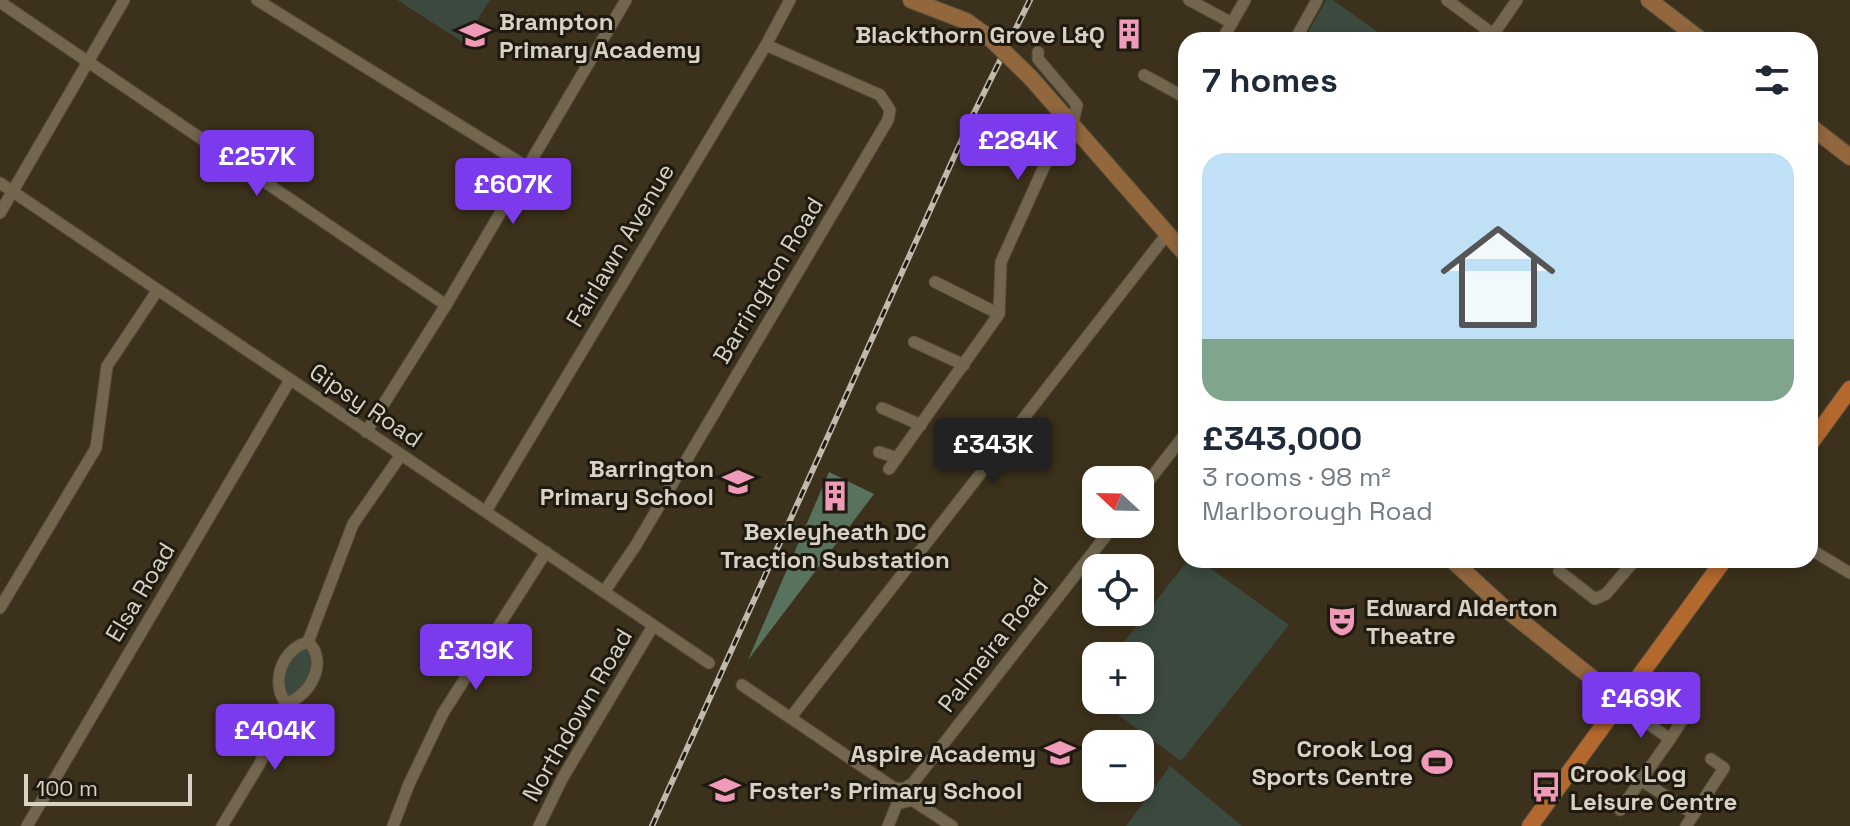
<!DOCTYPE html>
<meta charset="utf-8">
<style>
:root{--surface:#fff;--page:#f6f6f7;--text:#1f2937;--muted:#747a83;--accent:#7c3aed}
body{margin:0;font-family:"Space Grotesk",sans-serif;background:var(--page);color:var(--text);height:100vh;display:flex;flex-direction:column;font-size:30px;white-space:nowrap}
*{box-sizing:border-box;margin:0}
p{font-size:26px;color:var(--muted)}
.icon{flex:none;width:44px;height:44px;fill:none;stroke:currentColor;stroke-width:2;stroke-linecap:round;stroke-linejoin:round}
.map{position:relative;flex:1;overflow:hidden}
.drawer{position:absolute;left:1178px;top:32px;width:640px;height:536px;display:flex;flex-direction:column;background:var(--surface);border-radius:24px;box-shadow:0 4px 12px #0003}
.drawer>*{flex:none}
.needle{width:52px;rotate:292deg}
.controls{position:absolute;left:1082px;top:466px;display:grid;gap:16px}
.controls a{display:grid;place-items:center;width:72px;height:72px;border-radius:16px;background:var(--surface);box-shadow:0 4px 12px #0003;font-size:40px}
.scale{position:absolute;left:24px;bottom:20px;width:168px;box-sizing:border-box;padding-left:8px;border:4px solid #d8d1c4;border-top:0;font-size:22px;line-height:28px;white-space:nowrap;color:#d8d1c4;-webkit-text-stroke:6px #1f1a10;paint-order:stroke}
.price{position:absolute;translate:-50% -68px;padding:0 18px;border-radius:8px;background:var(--accent);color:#fff;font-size:26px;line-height:52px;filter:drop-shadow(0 2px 4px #0008)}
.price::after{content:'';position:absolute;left:50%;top:48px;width:24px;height:18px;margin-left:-12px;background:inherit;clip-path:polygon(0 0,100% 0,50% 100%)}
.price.active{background:#222;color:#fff}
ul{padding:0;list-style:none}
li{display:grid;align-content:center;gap:16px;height:424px;padding:0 24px}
li span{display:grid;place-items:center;height:248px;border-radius:24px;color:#555}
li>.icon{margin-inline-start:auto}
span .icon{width:144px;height:144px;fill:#fffc;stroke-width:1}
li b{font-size:34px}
h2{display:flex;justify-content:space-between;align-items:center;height:96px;padding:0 24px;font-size:34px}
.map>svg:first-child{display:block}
</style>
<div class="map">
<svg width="1850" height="826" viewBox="0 0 1850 826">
<rect width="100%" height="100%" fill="#3c311c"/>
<g fill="#3b493e">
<path d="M397,0H490L463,42Z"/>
<path d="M1326,0H1333L1389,40H1304Z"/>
<path d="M1188,560H1199L1289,625L1181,761L1098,700H1140V656H1113Z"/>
<path d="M304,649L309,652C314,671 307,680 295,695L290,696L285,693C282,672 287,661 304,649Z"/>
<path d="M1170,766L1242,826H1126Z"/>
</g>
<path fill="#59725e" d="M829,472L874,494L748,660Z"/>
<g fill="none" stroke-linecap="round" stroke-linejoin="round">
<g stroke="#564d3a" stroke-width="13">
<g id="street">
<path d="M257,0L527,167"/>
<path d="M1189,0L1232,23"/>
<path d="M1447,0L1493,34"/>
<path d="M0,2L446,305"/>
<path d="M1490,39L1517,0"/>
<path d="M1222,40L1245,0"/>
<path d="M1295,40L1317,0"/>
<path d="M1144,75L1186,98"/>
<path d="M0,183L709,663"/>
<path d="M0,213L124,0"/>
<path d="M935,282L999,314"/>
<path d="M914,342L964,365"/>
<path d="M882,408L921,425"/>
<path d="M366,432L446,305L626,0"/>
<path d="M879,452L897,458"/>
<path d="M889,469L999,314L1001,262L1053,147L1072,126L1077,105L1038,59V52"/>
<path d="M1140,492L1186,433"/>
<path d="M486,511L766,45L790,0"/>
<path d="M1810,549L1850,573"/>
<path d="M1559,571L1595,599L1606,594L1635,560"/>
<path d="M604,592L636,545L888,120L890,110L880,95L766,45"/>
<path d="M0,608L96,448L107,366L157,291"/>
<path d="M308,642L353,524L401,455"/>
<path d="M742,685L894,788L903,789L913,783L1115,524"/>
<path d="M1619,703L1670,739L1620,810"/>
<path d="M791,717L1167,234"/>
<path d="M1670,739L1691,707"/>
<path d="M1642,781L1694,814L1724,768L1711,759"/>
<path d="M27,826L290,380"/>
<path d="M222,826L259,765L285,710C287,701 282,700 280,691C275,670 287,648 308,642C329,661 310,697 286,703"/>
<path d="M393,826L409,784L443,713L546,552"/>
<path d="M539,826L562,779L653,626"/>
<path d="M888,826L897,804L912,800L952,826"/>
<path d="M1686,826L1694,814"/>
</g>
</g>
<g stroke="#564d3a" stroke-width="18">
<g id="secondary">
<path d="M911,0L966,21L990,38"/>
<path d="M1649,0L1701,40"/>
<path d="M1031,78L1186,255"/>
<path d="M1810,126L1850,157"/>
<path d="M1452,560L1502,606L1621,701"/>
</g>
</g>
<g stroke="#564d3a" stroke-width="18">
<g id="primary">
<path d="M1810,444L1850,389"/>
<path d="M1530,826L1724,560"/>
</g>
</g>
<use href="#street" stroke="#72664f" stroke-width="11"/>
<use href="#secondary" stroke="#92673e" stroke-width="16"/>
<use href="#primary" stroke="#b3682d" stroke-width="16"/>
<g stroke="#c1b9ab" stroke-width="6">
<path id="rail" d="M652,826L973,115L1030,0"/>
</g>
<use href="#rail" stroke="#1f1a10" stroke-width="3" stroke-dasharray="9" stroke-linecap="butt"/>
<g stroke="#564d3a" stroke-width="18" stroke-linecap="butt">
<path id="secondary-bridge" d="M990,38L1031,78"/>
</g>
<use href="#secondary-bridge" stroke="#92673e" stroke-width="16"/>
</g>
<defs>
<g id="building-bare" transform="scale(2.4)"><path d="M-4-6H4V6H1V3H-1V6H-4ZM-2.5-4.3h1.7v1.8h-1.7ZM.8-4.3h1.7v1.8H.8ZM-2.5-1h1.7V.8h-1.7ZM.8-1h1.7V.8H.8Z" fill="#ef9ab8" stroke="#1f1a10" stroke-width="2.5" paint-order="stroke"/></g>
<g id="school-bare" transform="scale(2.4)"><path d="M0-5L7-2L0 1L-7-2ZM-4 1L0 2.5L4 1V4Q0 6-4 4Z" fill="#ef9ab8" stroke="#1f1a10" stroke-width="2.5" paint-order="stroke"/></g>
<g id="theatre-bare" transform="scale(2.4)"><path d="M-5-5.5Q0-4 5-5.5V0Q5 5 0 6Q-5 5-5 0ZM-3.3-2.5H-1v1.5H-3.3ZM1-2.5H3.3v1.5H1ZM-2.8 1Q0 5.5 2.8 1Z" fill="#ef9ab8" stroke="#1f1a10" stroke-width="2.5" paint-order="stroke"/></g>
<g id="stadium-bare" transform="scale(2.4)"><path d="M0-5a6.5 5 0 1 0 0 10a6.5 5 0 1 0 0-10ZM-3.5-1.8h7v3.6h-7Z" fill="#ef9ab8" stroke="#1f1a10" stroke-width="2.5" paint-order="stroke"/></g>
<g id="bus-bare" transform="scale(2.4)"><path d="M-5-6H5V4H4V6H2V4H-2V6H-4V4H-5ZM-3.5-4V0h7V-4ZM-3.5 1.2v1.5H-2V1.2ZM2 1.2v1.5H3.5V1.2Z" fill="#ef9ab8" stroke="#1f1a10" stroke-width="2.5" paint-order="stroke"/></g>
</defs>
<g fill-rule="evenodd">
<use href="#building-bare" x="1129" y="34"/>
<use href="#school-bare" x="475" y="35"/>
<use href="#school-bare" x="738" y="482"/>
<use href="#building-bare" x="835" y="496"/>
<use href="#theatre-bare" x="1342" y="621"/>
<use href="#school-bare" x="1060" y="753"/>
<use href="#stadium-bare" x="1437" y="762"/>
<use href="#bus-bare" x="1546" y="787"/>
<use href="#school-bare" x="725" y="790"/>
</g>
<g text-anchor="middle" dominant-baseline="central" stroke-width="6" stroke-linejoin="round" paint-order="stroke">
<g font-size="24" font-weight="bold" fill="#d8d1c4" stroke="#1f1a10" text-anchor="start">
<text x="499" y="21">Brampton<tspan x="499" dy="28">Primary Academy</tspan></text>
<text x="1105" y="34" text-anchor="end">Blackthorn Grove L&amp;Q</text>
<text x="714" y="468" text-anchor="end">Barrington<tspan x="714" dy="28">Primary School</tspan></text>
<text x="835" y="531" text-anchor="middle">Bexleyheath DC<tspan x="835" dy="28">Traction Substation</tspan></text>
<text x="1366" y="607">Edward Alderton<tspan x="1366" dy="28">Theatre</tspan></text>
<text x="1413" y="748" text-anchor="end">Crook Log<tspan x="1413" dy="28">Sports Centre</tspan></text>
<text x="1036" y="753" text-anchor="end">Aspire Academy</text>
<text x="1570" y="773">Crook Log<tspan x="1570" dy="28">Leisure Centre</tspan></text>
<text x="749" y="790">Foster's Primary School</text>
</g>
<g font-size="24" fill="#d8d1c4" stroke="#1f1a10">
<text transform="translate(620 245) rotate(-59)">Fairlawn Avenue</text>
<text transform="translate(768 280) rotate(-59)">Barrington Road</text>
<text transform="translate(366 405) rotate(34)">Gipsy Road</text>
<text transform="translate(140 592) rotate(-59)">Elsa Road</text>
<text transform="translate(993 645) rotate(-52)">Palmeira Road</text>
<text transform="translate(577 715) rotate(-60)">Northdown Road</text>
</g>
</g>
</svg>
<div class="controls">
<a><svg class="needle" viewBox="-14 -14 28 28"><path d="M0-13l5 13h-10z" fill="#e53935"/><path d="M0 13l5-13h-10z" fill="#747a83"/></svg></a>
<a><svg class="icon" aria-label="locate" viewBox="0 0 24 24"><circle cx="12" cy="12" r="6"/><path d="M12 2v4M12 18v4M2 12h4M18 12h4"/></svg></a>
<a>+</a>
<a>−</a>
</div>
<div class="scale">100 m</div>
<b class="price" style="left:1018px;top:182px">£284K</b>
<b class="price" style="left:257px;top:198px">£257K</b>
<b class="price" style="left:513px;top:226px">£607K</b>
<b class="price active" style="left:993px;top:486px">£343K</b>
<b class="price" style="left:476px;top:692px">£319K</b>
<b class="price" style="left:1641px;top:740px">£469K</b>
<b class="price" style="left:275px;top:772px">£404K</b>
<section class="drawer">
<h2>7 homes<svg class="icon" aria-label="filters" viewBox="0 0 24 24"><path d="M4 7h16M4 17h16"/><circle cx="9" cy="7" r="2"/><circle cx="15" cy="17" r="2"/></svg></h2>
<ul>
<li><span style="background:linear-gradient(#bfe0f5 75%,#7fa58c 0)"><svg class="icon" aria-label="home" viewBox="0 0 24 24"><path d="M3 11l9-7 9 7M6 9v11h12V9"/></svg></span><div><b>£343,000</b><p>3 rooms · 98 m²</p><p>Marlborough Road</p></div></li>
</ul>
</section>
</div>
